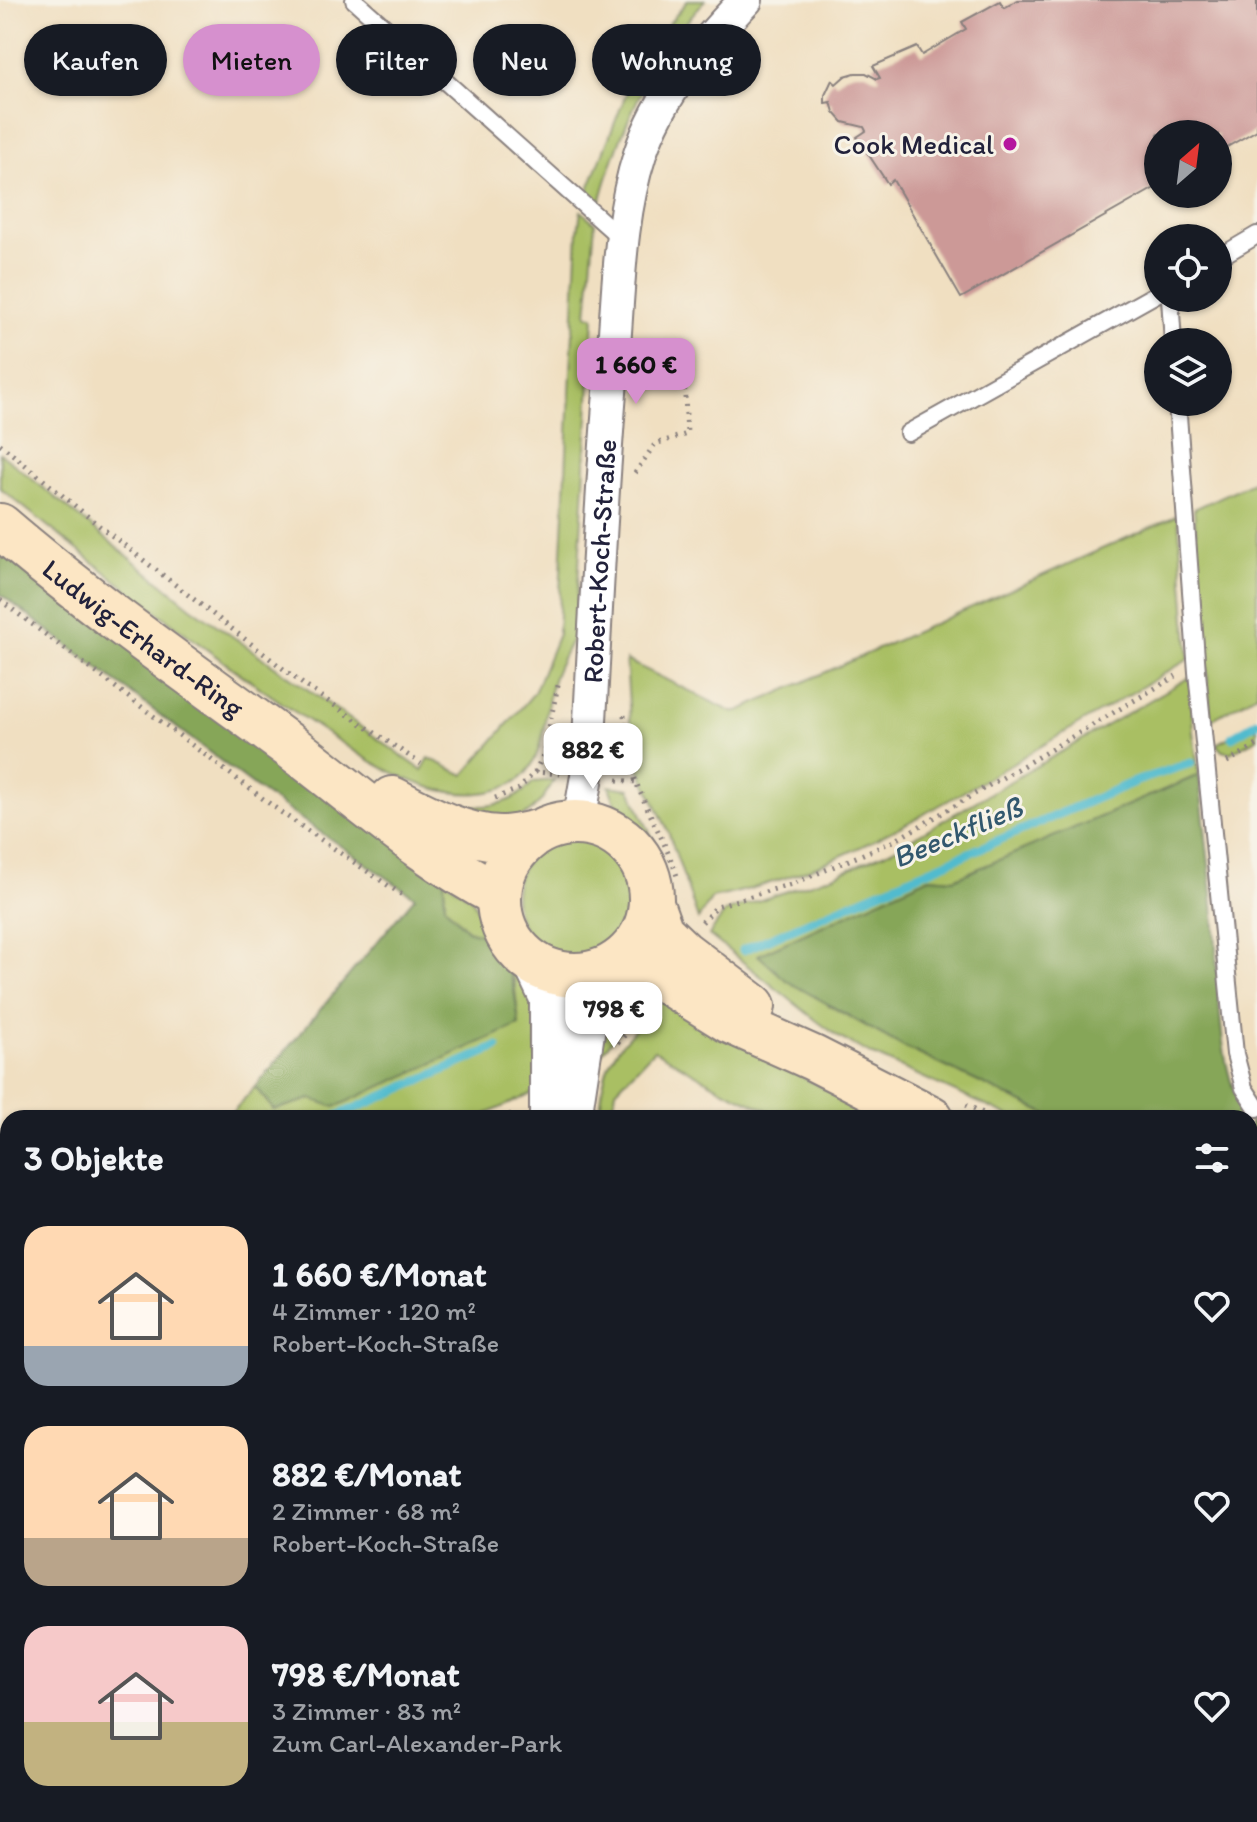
<!DOCTYPE html>
<html lang="de">
<meta charset="utf-8">
<style>
:root{--surface:#171b24;--page:#242831;--text:#f1f3f6;--muted:#9ea1a6;--accent:#d690ce}
body{margin:0;font-family:Itim,sans-serif;background:var(--page);color:var(--text);height:100vh;display:flex;flex-direction:column;font-size:30px;white-space:nowrap}
*{box-sizing:border-box;margin:0}
p{font-size:26px;color:var(--muted)}
.icon{flex:none;width:44px;height:44px;fill:none;stroke:currentColor;stroke-width:2;stroke-linecap:round;stroke-linejoin:round}
.map{position:relative;flex:1;overflow:hidden}
.side{position:absolute;left:0px;top:1110px;width:1258px;height:712px;display:flex;flex-direction:column;background:var(--surface);border-radius:24px 24px 0 0;box-shadow:0 2px 6px #0004}
.side>*{flex:none}
.hud{position:absolute;left:24px;top:24px;width:800px;height:72px;display:flex;gap:16px}
.needle{width:52px;rotate:28deg}
.fabs{position:absolute;left:1144px;top:120px;display:grid;gap:16px}
.fabs a{display:grid;place-items:center;width:88px;height:88px;border-radius:50%;background:var(--surface);box-shadow:0 2px 6px #0004;font-size:40px}
.price{position:absolute;translate:-50% -68px;padding:0 18px;border-radius:16px;background:#fff;color:#222;font-size:26px;line-height:52px;filter:drop-shadow(0 2px 4px #0008)}
.price::after{content:'';position:absolute;left:50%;top:48px;width:24px;height:18px;margin-left:-12px;background:inherit;clip-path:polygon(0 0,100% 0,50% 100%)}
.price.active{background:var(--accent);color:#111}
ul{padding:0;list-style:none}
li{display:flex;align-items:center;gap:24px;height:200px;padding:0 24px}
li span{display:grid;place-items:center;flex:none;width:224px;height:160px;border-radius:24px;color:#555}
li>.icon{margin-inline-start:auto}
span .icon{width:96px;height:96px;fill:#fffc;stroke-width:1}
li b{font-size:34px}
h2{display:flex;justify-content:space-between;align-items:center;height:96px;padding:0 24px;font-size:34px}
.pill{padding:0 28px;border-radius:36px;background:var(--surface);box-shadow:0 2px 6px #0004;font-size:28px;line-height:72px}
.pill.active{background:var(--accent);color:#111}
.map>svg:first-child{display:block}
</style>
<div class="map">
<svg width="1257" height="1822" viewBox="0 0 1257 1822">
<rect width="100%" height="100%" fill="#f7f3e8"/>
<filter id="ink" filterUnits="userSpaceOnUse"><feTurbulence type="fractalNoise" baseFrequency=".0125" numOctaves="2"/><feDisplacementMap in="SourceGraphic" scale="16" xChannelSelector="R" yChannelSelector="G"/><feConvolveMatrix kernelMatrix="1 2 1 2 8 2 1 2 1" color-interpolation-filters="sRGB"/></filter>
<filter id="wash" filterUnits="userSpaceOnUse"><feTurbulence type="fractalNoise" baseFrequency=".006" numOctaves="4" result="noise"/><feDisplacementMap in="SourceGraphic" scale="32" xChannelSelector="R" yChannelSelector="G"/><feGaussianBlur stdDeviation="1.8" result="paint"/><feColorMatrix in="noise" values="0 0 0 0 0 0 0 0 0 0 0 0 0 0 0 0 0 1.4 0 .05"/><feComposite in="paint" operator="in"/></filter>
<g filter="url(#wash)">
<rect width="100%" height="100%" fill="#f0dfc1"/>
<g fill="#a9bf63" stroke="#66704f" stroke-width="2">
<path d="M688,0H705C693,15 680,29 670,44C635,94 613,152 598,210L585,199L639,61Z"/>
<path d="M581,211L595,223L587,315L594,316L575,633C567,649 557,665 552,683C544,711 546,759 520,779C495,797 461,796 432,788C383,774 337,740 295,712C192,642 96,565 0,488V453L191,607L422,770L429,758L464,775L534,693L558,634L578,231Z"/>
<path d="M1257,480V694L1211,720L1194,509Z"/>
<path d="M1178,515L1189,659C1128,695 1067,731 1006,767C913,822 818,877 712,898L698,919L668,831L638,766L631,736L626,660L734,713Z"/>
<path d="M1190,677L1193,732L1199,775L954,879L929,877L828,1005L904,1047L1055,1118H1013L871,1054L840,1038L817,1021L709,935L725,912L835,875L894,849Z"/>
<path d="M1257,722V739L1230,753L1222,751L1216,744Z"/>
<path d="M554,780C520,845 486,818 431,801C468,807 506,814 533,782Z"/>
<path d="M609,786L630,789L660,855C640,834 617,815 609,786Z"/>
<circle cx="574" cy="897" r="59"/>
<path d="M444,879L472,899L491,937L467,930L445,906Z"/>
<path d="M509,966L527,981L535,997L538,1091L478,1118H227L255,1087L274,1110L311,1099L519,1025L514,980Z"/>
<path d="M630,984L648,987C641,1016 611,1036 596,1061L600,999L614,988Z"/>
<path d="M662,994L726,1037L881,1118H785L724,1090L654,1050L616,1090L612,1118H599C602,1097 602,1073 614,1055C628,1032 650,1019 662,994Z"/>
<path d="M8,1246V1313L0,1317V1249Z"/>
<path d="M141,1814H304V1822H137Z"/>
</g>
<g fill="#86a659" stroke="#54644a" stroke-width="2">
<path d="M0,549L444,879L445,906L467,930L491,937C513,973 514,983 519,1025L335,1107L311,1099L274,1110L255,1087L415,897L263,793L0,594Z"/>
<path d="M1199,775C1204,822 1210,869 1214,915C1219,970 1215,1075 1248,1118H1055L904,1047L787,981L758,955L930,877L954,879Z"/>
<path d="M1250,1120L1257,1129V1221L1250,1218Z"/>
<path d="M1250,1276L1257,1279V1775H1250Z"/>
</g>
<g fill="none" stroke-linecap="round" stroke-linejoin="round">
<g stroke="#51bbce" stroke-width="9">
<path d="M1232,737L1257,722"/>
<path d="M743,950L1134,782L1191,763"/>
<path d="M333,1118L497,1047"/>
<path d="M0,1261L8,1258"/>
</g>
</g>
<g id="blocks">
<g fill="#cc9997">
<path d="M1018,0H1257V130L1218,152V134H1158V186L961,298L893,180L888,184L857,137L866,131L864,127L843,122L834,112L831,102L825,103V95L832,80L836,84L845,76L855,73H866L877,79L880,78L873,66L917,47L922,55L966,29L962,22L1000,1L1004,8Z"/>
<path d="M0,1452L8,1458V1515L0,1526Z"/>
<path d="M0,1587L8,1593V1722L0,1733Z"/>
<path d="M354,1814H465L464,1822H353Z"/>
</g>
</g>
</g>
<g filter="url(#ink)">
<use href="#blocks" fill-opacity="0" stroke="#89807e" stroke-width="2"/>
<g fill="none" stroke-linecap="round" stroke-linejoin="round">
<g stroke="#89807e" stroke-width="20">
<g id="service">
<path d="M354,0L622,239"/>
<path d="M1218,258L1257,235"/>
<path d="M1170,298L1173,342"/>
<path d="M1177,402L1197,672L1235,1054L1244,1088L1257,1108"/>
<path d="M908,433L1158,293"/>
</g>
</g>
<g stroke="#89807e" stroke-width="36">
<g id="minor">
<path id="s1" d="M579,822L587,776C595,633 601,489 614,346C619,282 620,215 640,154C659,95 704,43 746,0"/>
</g>
</g>
<g stroke="#89807e" stroke-width="44">
<g id="tertiary">
<path d="M534,964L550,998V1118"/>
<path d="M571,1118L593,973"/>
<path d="M514,1822L515,1814"/>
</g>
</g>
<g stroke="#89807e" stroke-width="48">
<g id="secondary">
<path id="s2" d="M0,526C92,605 193,675 291,747C358,797 424,857 499,895"/>
<path d="M392,799C425,816 462,837 500,838C512,838 526,835 538,832"/>
<circle cx="575" cy="899" r="76"/>
<path d="M652,907L661,932L682,952L753,1006"/>
<path d="M617,963L648,970L730,1021L813,1058L931,1118"/>
<path d="M1250,1255L1257,1258"/>
</g>
</g>
<g stroke="#89807e" stroke-width="5" stroke-dasharray="2 6" stroke-linecap="butt">
<path d="M0,444L97,524L304,685L421,764"/>
<path d="M635,473L655,444L687,434L684,377L658,365L645,345"/>
<path d="M0,600L282,813L405,897"/>
<path d="M624,715C626,737 629,761 636,782C649,815 667,845 678,879"/>
<path d="M1227,762L1257,745"/>
<path d="M535,772L543,755L559,681"/>
<path d="M617,780L636,782"/>
<path d="M495,798L519,789L535,772L560,774"/>
<path d="M702,922L717,906L795,883L896,840L1176,676"/>
<path d="M618,1043L645,1011"/>
<path d="M966,1105L994,1118"/>
<path d="M502,1118L516,1112"/>
<path d="M0,1329L8,1325"/>
</g>
<use href="#service" stroke="#fff" stroke-width="16"/>
<use href="#minor" stroke="#fff" stroke-width="32"/>
<use href="#tertiary" stroke="#fff" stroke-width="40"/>
<use href="#secondary" stroke="#fce6c4" stroke-width="44"/>
</g>
</g>
<circle fill="#b5179e" stroke="#f7f3e8" stroke-width="3" cx="1010" cy="144" r="8"/>
<g text-anchor="middle" dominant-baseline="central" stroke-width="6" stroke-linejoin="round" paint-order="stroke">
<g font-size="28" fill="#22223b" stroke="#f7f3e8" text-anchor="end">
<text x="994" y="144">Cook Medical</text>
</g>
<g font-size="28" fill="#22223b" stroke="#f7f3e8">
<text stroke="none"><textPath href="#s1" startOffset="262">Robert-Koch-Straße</textPath></text>
<text stroke="none"><textPath href="#s2" startOffset="182">Ludwig-Erhard-Ring</textPath></text>
</g>
<g font-size="30" font-style="italic" fill="#32586e" stroke="#f7f3e8">
<text transform="translate(957 832) rotate(-23)">Beeckfließ</text>
</g>
</g>
</svg>
<div class="fabs">
<a><svg class="needle" viewBox="-14 -14 28 28"><path d="M0-13l5 13h-10z" fill="#e53935"/><path d="M0 13l5-13h-10z" fill="#9ea1a6"/></svg></a>
<a><svg class="icon" aria-label="locate" viewBox="0 0 24 24"><circle cx="12" cy="12" r="6"/><path d="M12 2v4M12 18v4M2 12h4M18 12h4"/></svg></a>
<a><svg class="icon" aria-label="layers" viewBox="0 0 24 24"><path d="M12 4l9 5-9 5-9-5zM3 14l9 5 9-5"/></svg></a>
</div>
<b class="price active" style="left:636px;top:406px">1 660 €</b>
<b class="price" style="left:593px;top:791px">882 €</b>
<b class="price" style="left:614px;top:1050px">798 €</b>
<div class="hud">
<a class="pill">Kaufen</a>
<a class="pill active">Mieten</a>
<a class="pill">Filter</a>
<a class="pill">Neu</a>
<a class="pill">Wohnung</a>
</div>
<section class="side">
<h2>3 Objekte<svg class="icon" aria-label="filters" viewBox="0 0 24 24"><path d="M4 7h16M4 17h16"/><circle cx="9" cy="7" r="2"/><circle cx="15" cy="17" r="2"/></svg></h2>
<ul>
<li><span style="background:linear-gradient(#ffd9b3 75%,#9aa5b1 0)"><svg class="icon" aria-label="home" viewBox="0 0 24 24"><path d="M3 11l9-7 9 7M6 9v11h12V9"/></svg></span><div><b>1 660 €/Monat</b><p>4 Zimmer · 120 m²</p><p>Robert-Koch-Straße</p></div><svg class="icon" aria-label="heart" viewBox="0 0 24 24"><path d="M12 20l-8-8c-3-5 5-10 8-4 3-6 11-1 8 4z"/></svg></li>
<li><span style="background:linear-gradient(#ffd9b3 70%,#b9a48a 0)"><svg class="icon" aria-label="home" viewBox="0 0 24 24"><path d="M3 11l9-7 9 7M6 9v11h12V9"/></svg></span><div><b>882 €/Monat</b><p>2 Zimmer · 68 m²</p><p>Robert-Koch-Straße</p></div><svg class="icon" aria-label="heart" viewBox="0 0 24 24"><path d="M12 20l-8-8c-3-5 5-10 8-4 3-6 11-1 8 4z"/></svg></li>
<li><span style="background:linear-gradient(#f6c9c9 60%,#c2b280 0)"><svg class="icon" aria-label="home" viewBox="0 0 24 24"><path d="M3 11l9-7 9 7M6 9v11h12V9"/></svg></span><div><b>798 €/Monat</b><p>3 Zimmer · 83 m²</p><p>Zum Carl-Alexander-Park</p></div><svg class="icon" aria-label="heart" viewBox="0 0 24 24"><path d="M12 20l-8-8c-3-5 5-10 8-4 3-6 11-1 8 4z"/></svg></li>
</ul>
</section>
</div>
